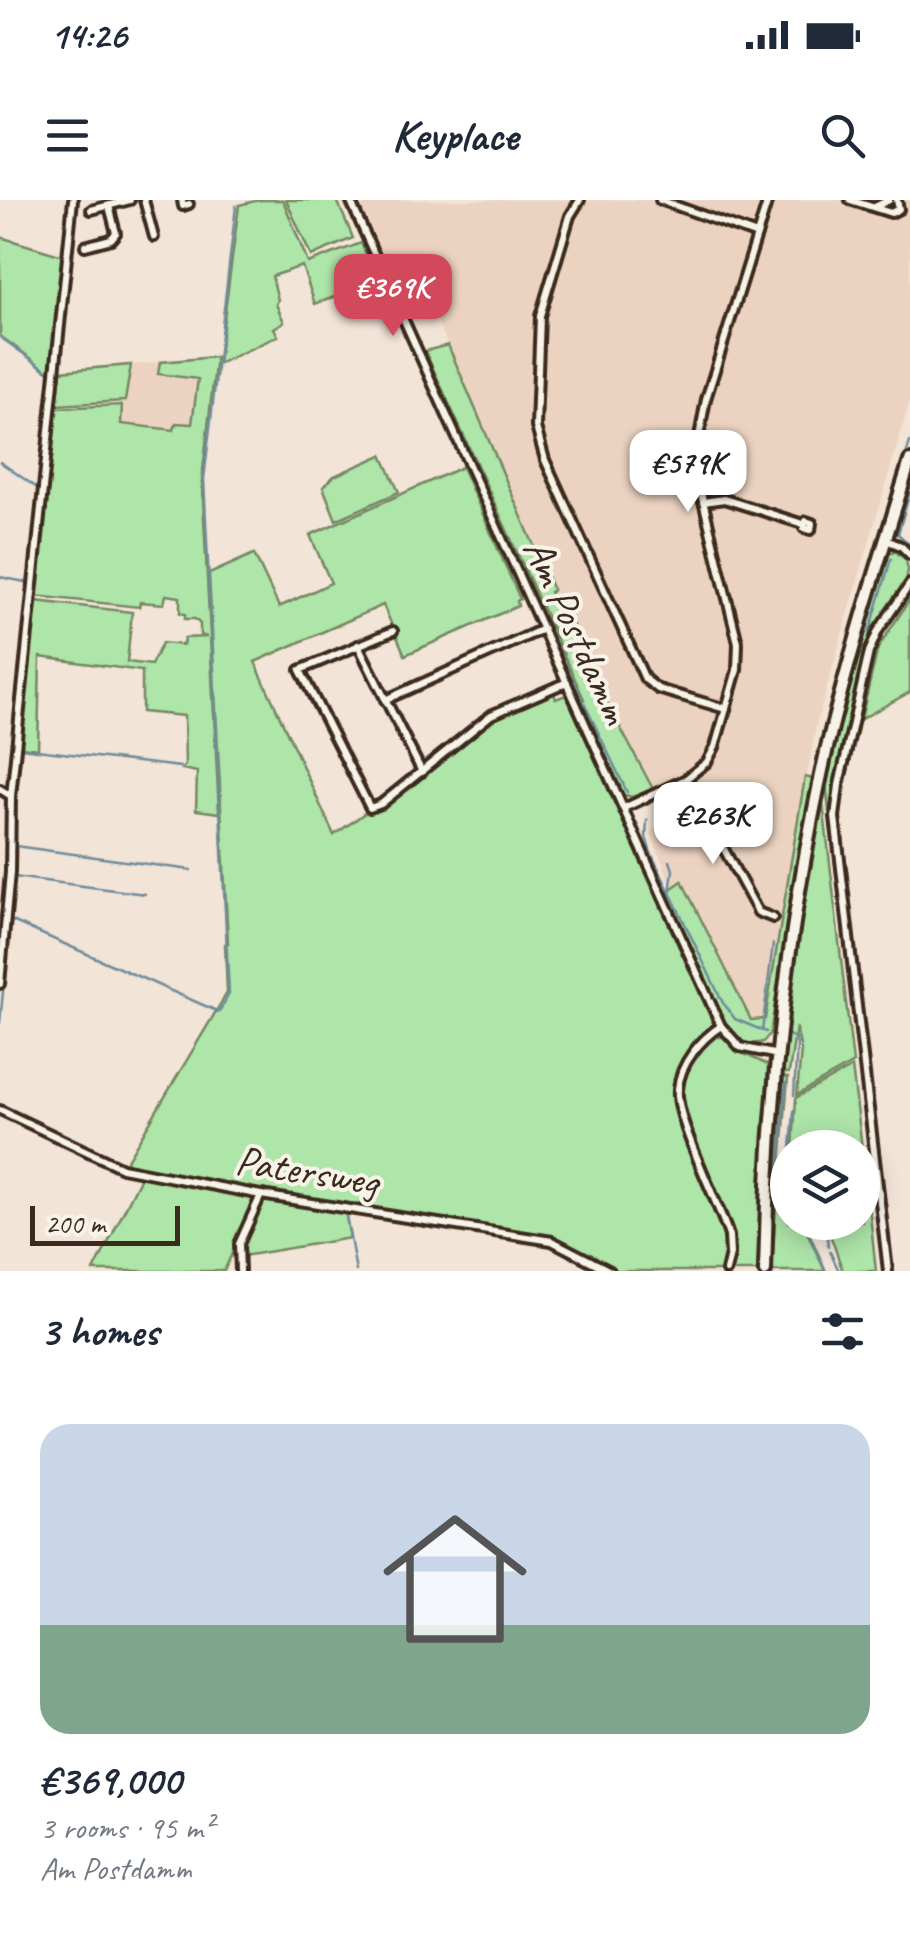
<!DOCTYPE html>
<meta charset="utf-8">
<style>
:root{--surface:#fff;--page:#f2f2f3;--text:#1f2937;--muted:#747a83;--line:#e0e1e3;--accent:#d1495b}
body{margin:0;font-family:Caveat,sans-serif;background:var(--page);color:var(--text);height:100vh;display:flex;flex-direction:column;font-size:38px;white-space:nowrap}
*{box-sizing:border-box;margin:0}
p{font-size:32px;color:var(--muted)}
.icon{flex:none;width:55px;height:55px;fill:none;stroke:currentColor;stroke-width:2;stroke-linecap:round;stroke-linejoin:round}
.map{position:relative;height:1071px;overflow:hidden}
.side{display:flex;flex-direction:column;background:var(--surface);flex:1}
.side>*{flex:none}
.fabs{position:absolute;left:770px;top:930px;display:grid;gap:20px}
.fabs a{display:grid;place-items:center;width:110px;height:110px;border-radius:50%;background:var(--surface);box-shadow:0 5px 25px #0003;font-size:50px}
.scale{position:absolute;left:30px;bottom:25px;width:150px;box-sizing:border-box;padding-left:10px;border:5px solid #3b2a1e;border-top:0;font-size:28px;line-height:35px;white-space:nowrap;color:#3b2a1e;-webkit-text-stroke:8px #f7f3e8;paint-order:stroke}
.price{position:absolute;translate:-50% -85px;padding:0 22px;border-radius:20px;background:#fff;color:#222;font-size:32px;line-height:65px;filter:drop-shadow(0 2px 5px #0008)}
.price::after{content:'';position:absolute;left:50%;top:60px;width:30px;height:22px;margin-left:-15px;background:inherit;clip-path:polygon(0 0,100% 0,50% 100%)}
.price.active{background:var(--accent);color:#fff}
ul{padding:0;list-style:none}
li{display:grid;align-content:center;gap:20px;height:530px;padding:0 40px}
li+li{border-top:2px solid var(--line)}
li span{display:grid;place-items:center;height:310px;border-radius:30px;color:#555}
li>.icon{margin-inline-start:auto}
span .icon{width:180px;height:180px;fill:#fffc;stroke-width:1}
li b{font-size:42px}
h2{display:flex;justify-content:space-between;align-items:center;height:120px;padding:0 40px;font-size:42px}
.status{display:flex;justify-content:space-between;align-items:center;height:70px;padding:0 50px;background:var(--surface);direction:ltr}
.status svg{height:28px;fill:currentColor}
header{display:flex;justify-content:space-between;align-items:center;height:130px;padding:0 40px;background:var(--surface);font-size:45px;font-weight:800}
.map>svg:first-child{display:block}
</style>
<div class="status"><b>14:26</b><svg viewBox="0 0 49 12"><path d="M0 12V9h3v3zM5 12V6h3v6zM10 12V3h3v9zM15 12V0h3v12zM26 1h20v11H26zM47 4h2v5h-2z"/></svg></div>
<header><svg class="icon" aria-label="menu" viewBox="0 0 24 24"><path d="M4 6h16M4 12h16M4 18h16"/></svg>Keyplace<svg class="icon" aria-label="search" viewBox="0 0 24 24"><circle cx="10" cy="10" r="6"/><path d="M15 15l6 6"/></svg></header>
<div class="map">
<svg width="910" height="1071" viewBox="0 0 910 1071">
<rect width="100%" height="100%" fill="#f2e4d6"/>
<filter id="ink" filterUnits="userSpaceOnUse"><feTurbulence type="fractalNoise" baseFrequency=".01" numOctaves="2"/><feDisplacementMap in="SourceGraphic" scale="20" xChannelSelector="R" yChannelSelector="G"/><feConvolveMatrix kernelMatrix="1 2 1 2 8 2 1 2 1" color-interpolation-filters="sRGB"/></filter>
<g filter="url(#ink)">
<g fill="#ecd3c1">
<path d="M366,0H910V201L816,525L765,819L752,820L682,681L672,687L650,631L664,623L647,592L652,589L604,497L568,414L561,416L550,391L553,389L429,102L406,106L362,8Z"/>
<path d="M160,162L158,174L198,179L192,225L175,230L121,224L131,165Z"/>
</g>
<g fill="#aee5a9" stroke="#748864" stroke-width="2.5">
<path d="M259,0H283L308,63L361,43L378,81L315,104L302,66L272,76L278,100L276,104L284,122L274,128L278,136L218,164L239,5Z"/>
<path d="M286,0H337L353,38L311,56Z"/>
<path d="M0,37L63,56L51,173L0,136Z"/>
<path d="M448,145L553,390L550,392L561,416L568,414L604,497L653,589L632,597L624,595L581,503L584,499L425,151Z"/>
<path d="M216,157L202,279L219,613L196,610L197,572L182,569L185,565L184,516L142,512V471L40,457L38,549L21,547L35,401L132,412L127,462L151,465L162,443L183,445L184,438L207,437L200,435V424L195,419H185V414L180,413V397L166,395L164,404L140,402L139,407L35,396L56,208L122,205L121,224L174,230L176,223L192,224L198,179L158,174L160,162Z"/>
<path d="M131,165L125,201L57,205L61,171Z"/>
<path d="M382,255L399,292L336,320L323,287L334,276Z"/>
<path d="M462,267L520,399L517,401L518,406L405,455L383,405L255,462L334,635L369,610L383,607L493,517L548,493L554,494L556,499L566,495L713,823L709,830L712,837H723L738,851L768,865L757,1071H616L554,1039L260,992L124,965L227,793L225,744L228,743L209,374L254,354L279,407L331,383L310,335Z"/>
<path d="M895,351L906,360L908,370L906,382L874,428L864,450L829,613L826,582L852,473L887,355Z"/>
<path d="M910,399V492L861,519L878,448Z"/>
<path d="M805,577L813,579L770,834L763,842C745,847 733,839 724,823L665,693L682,681L751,820L765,819Z"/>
<path d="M823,603L853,863L797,895L801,850L796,827L789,873H783L797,744Z"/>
<path d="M852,867L862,948L793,947L796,898Z"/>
<path d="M784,877L788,878L781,966L787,987L788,1022L803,1023L825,1071H772Z"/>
<path d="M863,948L876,1071H843C836,1055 833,1033 821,1023L862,1022Z"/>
<path d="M141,977L258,996L224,1071H94Z"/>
<path d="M264,999L345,1011L350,1038L243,1056L244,1044Z"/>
</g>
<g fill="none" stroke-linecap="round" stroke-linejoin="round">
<g stroke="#6f8c9d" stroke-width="2.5">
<path d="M346,0L381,79"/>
<path d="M356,0L534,399L627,592"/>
<path d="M383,83L407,136"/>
<path d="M0,137L52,174"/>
<path d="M422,171L445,221"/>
<path d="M448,228L463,262"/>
<path d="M0,262L40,290"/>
<path d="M465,267L476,291"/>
<path d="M910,292L898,334L910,345"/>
<path d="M882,333L910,242"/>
<path d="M0,377L30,383"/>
<path d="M869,434L891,359"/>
<path d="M567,494L582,527"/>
<path d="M584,532L624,621"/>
<path d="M0,593L7,599V649"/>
<path d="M831,615L866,450L891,404"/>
<path d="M647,620L646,637L651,653L723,803L735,819L766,832"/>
<path d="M830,620L842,721"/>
<path d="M627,627L712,818"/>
<path d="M840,634L841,603L872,461L883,433L910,395"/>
<path d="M15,646L191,670"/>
<path d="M14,677L145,694"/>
<path d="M670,693L673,670L670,661"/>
<path d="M10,720L219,812L229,794L204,279L236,6"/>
<path d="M851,724L865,838"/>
<path d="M843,726L851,797"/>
<path d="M851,802L859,860"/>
<path d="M0,823L15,665L14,603L20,548L180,567"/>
<path d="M762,831L773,744"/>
<path d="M789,835L796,839L797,845L794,895"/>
<path d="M867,859L868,867"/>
<path d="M859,864L871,965"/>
<path d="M786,883L780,964L788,986"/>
<path d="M872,897L873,903"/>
<path d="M873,907L874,914"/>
<path d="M875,921V927"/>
<path d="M44,934L124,973"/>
<path d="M876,935L877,942"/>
<path d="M791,948L794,911"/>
<path d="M878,948L880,966"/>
<path d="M872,971L883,1071"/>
<path d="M881,972L893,1071"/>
<path d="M345,1010L356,1071"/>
<path d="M804,1022L826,1071"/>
<path d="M817,1022L827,1033L828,1047"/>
<path d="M830,1052L839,1071"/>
</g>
<g stroke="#3b2a1e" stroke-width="14">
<g id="minor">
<path d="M144,0L154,37"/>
<path d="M182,0L183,6L189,4"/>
<path d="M350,0L721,826L740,847L778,855"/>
<path d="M580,0L570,16L540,116L536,227L545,260L645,479L658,489L726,509"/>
<path d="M660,0L757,35"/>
<path d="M850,0L891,13L899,9L897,0"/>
<path d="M875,7L889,0"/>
<path d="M91,10L130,0"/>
<path d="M85,46L111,39L116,33L109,6"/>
<path d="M703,302L724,299L803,324"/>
<path d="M806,321L812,323L811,330L804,328Z"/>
<path d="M886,340L901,346L910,355"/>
<path d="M393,431L300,470L370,608L381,604L491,515L567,482"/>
<path d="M358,445L422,572"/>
<path d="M385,500L543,429"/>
<path d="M686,579L758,712L773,718"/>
<path d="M0,589L11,596"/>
<path d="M624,608L686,579L707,562L715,547L737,470L738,443L699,285L696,253L706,199L768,0"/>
<path d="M0,784L10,672L11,596L73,0"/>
<path d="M721,826C701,839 680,863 678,889C675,920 718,1001 729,1036L730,1054L726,1071"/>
<path d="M0,910L122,968L261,995L552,1041L610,1071"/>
<path d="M240,1071L239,1044L261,995"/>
<path d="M888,1071L835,617L839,585L869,452L878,431L910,384"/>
</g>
</g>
<g stroke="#3b2a1e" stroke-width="18">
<path id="major" d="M765,1071C768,897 788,722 826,552C849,454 880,358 910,261"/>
</g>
<use href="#minor" stroke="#f7f3e8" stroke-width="6"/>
<use href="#major" stroke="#f7f3e8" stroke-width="10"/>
</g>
</g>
<g text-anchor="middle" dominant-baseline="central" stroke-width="8" stroke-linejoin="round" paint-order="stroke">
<g font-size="42" fill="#3b2a1e" stroke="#f7f3e8">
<text transform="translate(577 431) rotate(65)">Am Postdamm</text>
<text transform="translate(307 971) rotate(9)">Patersweg</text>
</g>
</g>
</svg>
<div class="fabs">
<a><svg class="icon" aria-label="layers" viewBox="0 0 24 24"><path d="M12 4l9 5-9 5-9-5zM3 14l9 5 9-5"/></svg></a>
</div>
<div class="scale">200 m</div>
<b class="price active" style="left:393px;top:139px">€369K</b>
<b class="price" style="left:688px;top:315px">€579K</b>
<b class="price" style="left:713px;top:667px">€263K</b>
</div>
<section class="side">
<h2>3 homes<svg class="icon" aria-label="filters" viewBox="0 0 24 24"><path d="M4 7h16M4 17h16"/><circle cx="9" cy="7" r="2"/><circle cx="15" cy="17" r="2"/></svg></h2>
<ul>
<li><span style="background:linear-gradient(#c9d6e8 65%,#7fa58c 0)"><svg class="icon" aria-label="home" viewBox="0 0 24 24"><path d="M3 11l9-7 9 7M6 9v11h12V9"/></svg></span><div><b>€369,000</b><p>3 rooms · 95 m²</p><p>Am Postdamm</p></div></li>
</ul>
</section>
